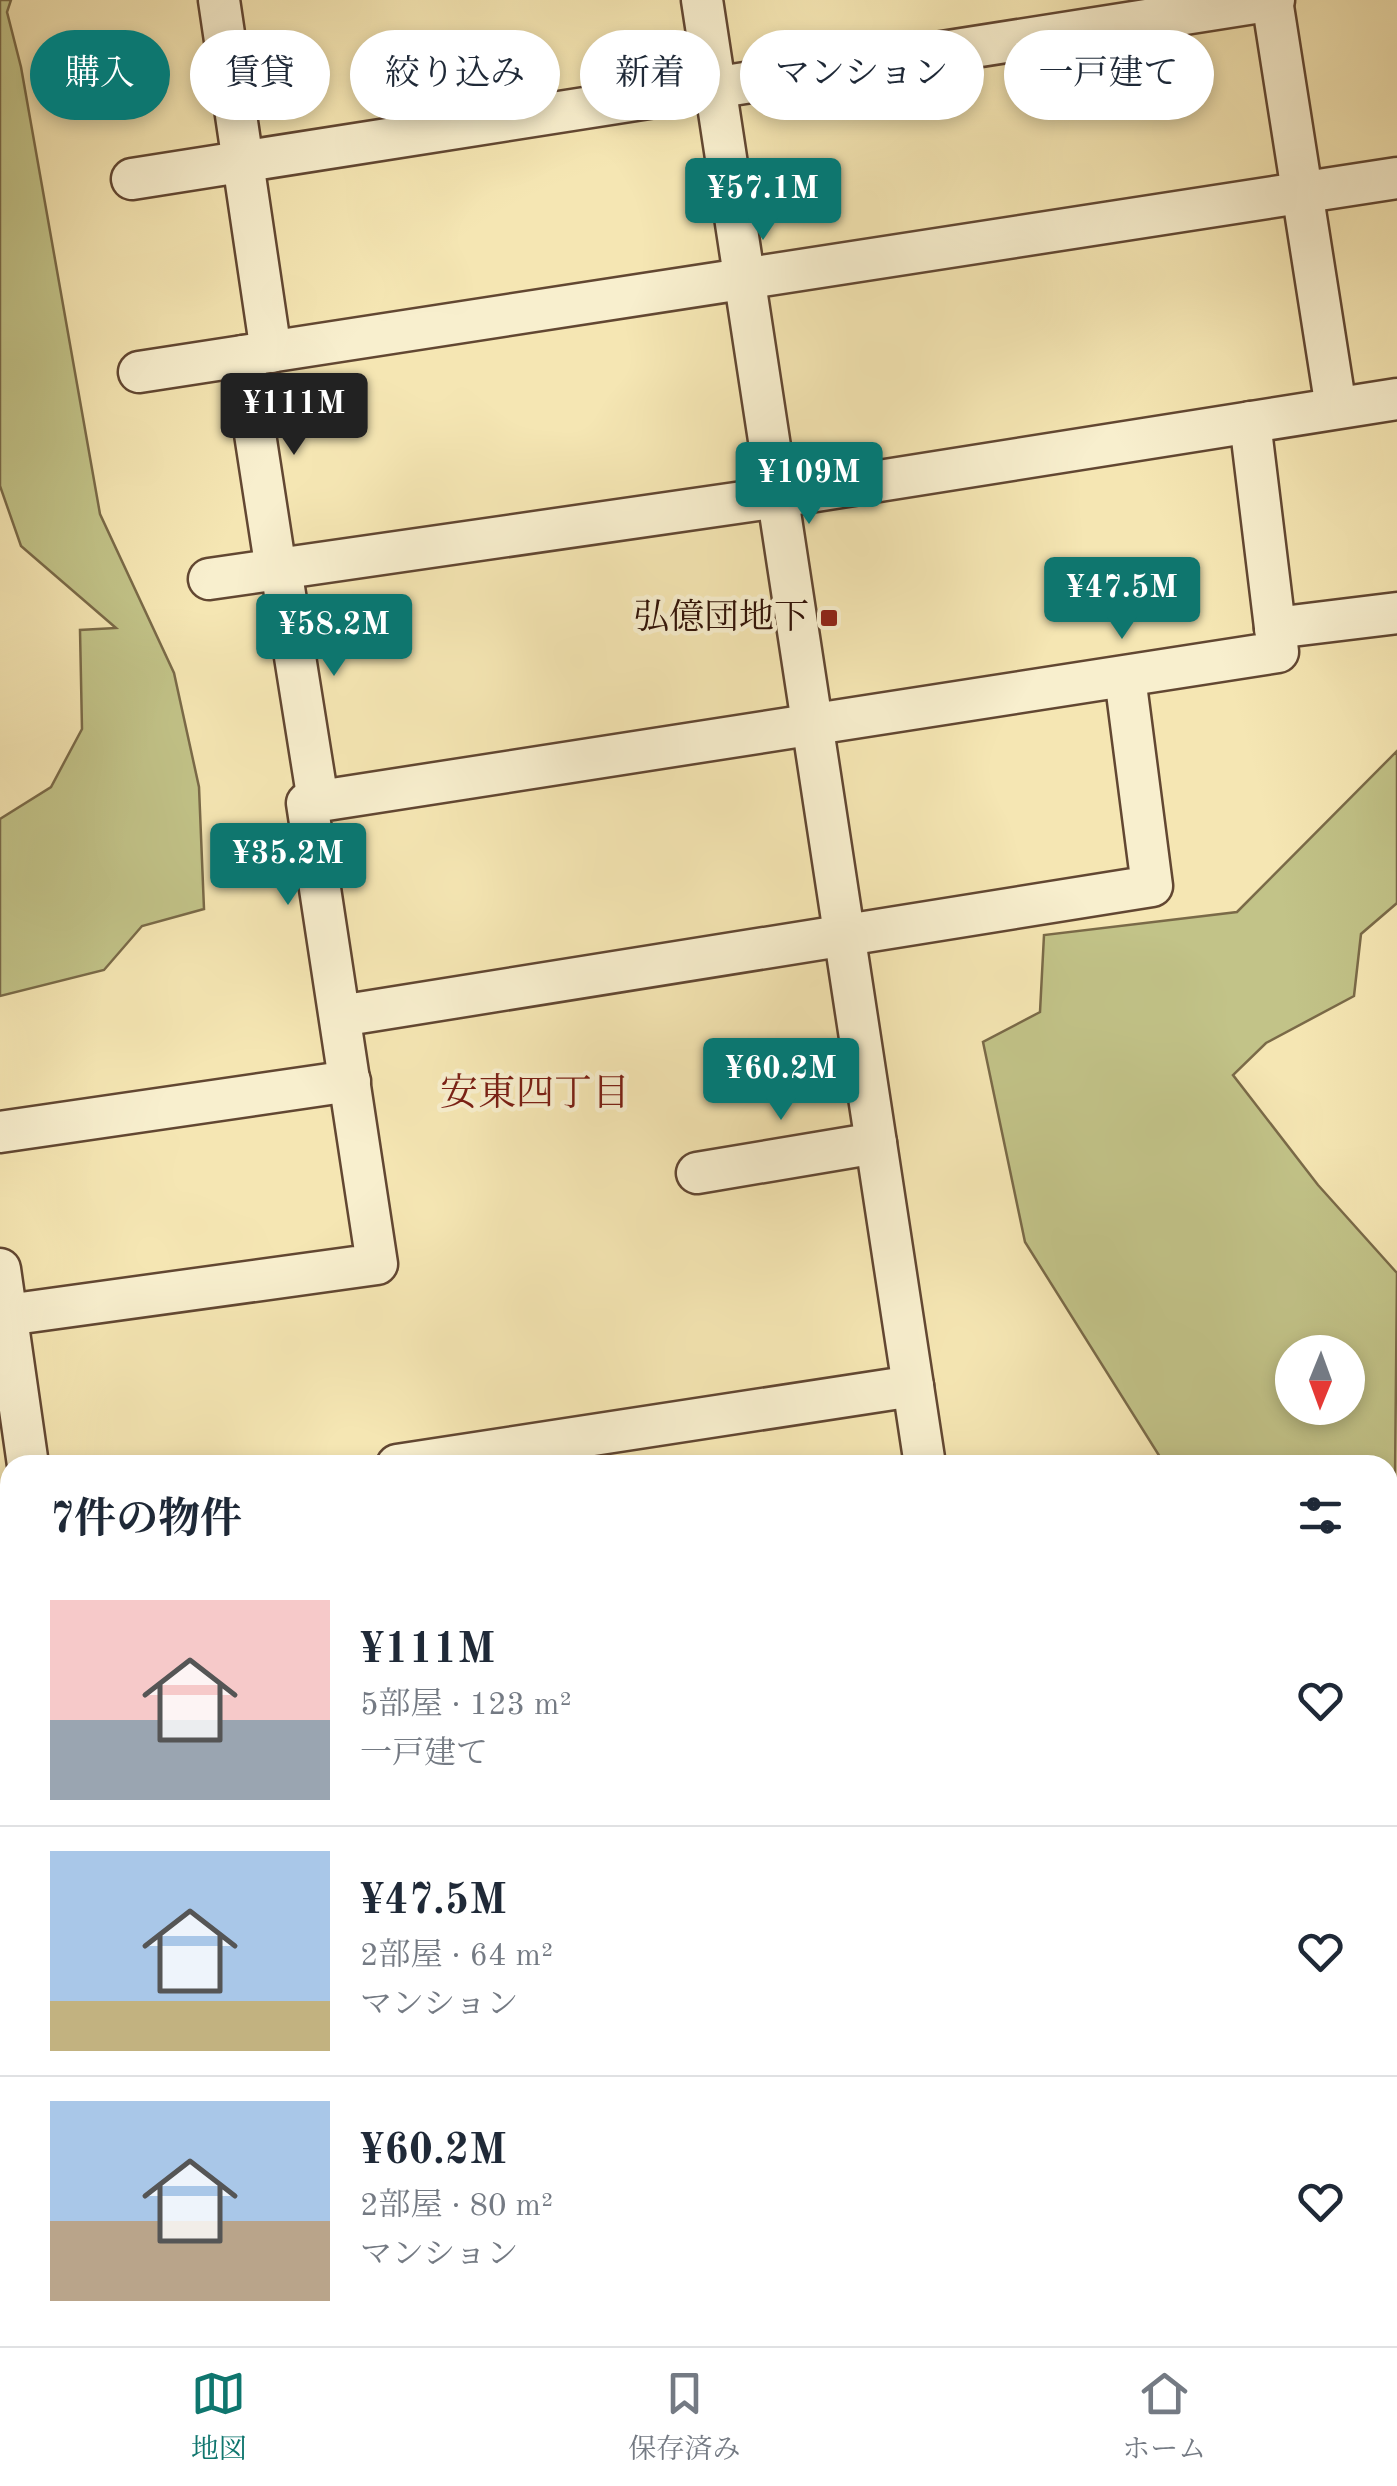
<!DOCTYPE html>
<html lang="ja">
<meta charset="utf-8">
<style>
:root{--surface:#fff;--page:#f6f6f7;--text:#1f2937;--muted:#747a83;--line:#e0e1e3;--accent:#0f766e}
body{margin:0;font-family:"Old Standard TT","Noto Serif JP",serif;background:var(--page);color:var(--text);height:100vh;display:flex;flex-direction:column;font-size:38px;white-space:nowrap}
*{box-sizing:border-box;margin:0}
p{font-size:32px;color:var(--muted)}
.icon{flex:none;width:55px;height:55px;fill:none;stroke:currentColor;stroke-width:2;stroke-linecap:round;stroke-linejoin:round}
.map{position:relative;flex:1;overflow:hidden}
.details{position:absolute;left:0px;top:1455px;width:1398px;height:892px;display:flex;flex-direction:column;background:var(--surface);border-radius:30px 30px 0 0;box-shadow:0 5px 15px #0003}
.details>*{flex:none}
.hud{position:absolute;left:30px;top:30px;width:1338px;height:90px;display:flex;gap:20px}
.needle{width:65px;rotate:181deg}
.tools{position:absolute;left:1275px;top:1335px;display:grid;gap:20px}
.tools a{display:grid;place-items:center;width:90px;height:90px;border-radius:50%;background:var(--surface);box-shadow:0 5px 15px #0003;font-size:50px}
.price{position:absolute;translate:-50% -85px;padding:0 22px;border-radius:10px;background:var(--accent);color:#fff;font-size:32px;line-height:65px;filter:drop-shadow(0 2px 5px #0008)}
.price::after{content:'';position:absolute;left:50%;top:60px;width:30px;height:22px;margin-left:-15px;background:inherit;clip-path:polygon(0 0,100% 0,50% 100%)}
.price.current{background:#222;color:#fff}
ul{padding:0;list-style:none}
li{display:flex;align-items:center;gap:30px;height:250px;padding:0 50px}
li+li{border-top:2px solid var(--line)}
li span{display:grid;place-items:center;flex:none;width:280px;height:200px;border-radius:0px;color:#555}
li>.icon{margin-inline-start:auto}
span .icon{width:120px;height:120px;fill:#fffc;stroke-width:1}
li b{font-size:42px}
h2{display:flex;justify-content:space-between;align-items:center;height:120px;padding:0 50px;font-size:42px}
.tag{padding:0 35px;border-radius:45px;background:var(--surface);box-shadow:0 5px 15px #0003;font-size:35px;line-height:90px}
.tag.current{background:var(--accent);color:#fff}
.tabs{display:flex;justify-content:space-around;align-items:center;height:140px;border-top:2px solid var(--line);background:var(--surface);font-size:28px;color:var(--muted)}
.tabs a{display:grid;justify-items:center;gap:5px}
.tabs .current{color:var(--accent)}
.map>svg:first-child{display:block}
</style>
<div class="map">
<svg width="1397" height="2346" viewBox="0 0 1397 2346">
<rect width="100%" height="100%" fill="#f5e6b3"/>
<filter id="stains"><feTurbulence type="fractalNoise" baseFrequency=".002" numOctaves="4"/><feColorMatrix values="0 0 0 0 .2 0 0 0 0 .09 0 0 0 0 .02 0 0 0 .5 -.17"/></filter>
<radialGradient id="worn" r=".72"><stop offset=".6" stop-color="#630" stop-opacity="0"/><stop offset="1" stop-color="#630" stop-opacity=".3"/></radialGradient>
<g fill="#c2c388" stroke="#7a6a48" stroke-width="2.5" fill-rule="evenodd">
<path d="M0,0H11L7,12L21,67L100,514L174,673L199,787L204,909L142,926L104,970L0,996V819L51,787L82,729L80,630L116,628L21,546L0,486Z"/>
<path d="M1397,751V903L1361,934L1354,996L1266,1043L1233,1075L1318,1185L1397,1273L1394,1581L1388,1578V1465H1165L1025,1242L983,1042L1040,1012L1044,935L1237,912ZM1348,1352V1408H1292V1352Z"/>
<path d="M0,1956L10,1990V2307L0,2320Z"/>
</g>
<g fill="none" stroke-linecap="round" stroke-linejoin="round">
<g stroke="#624732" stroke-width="45">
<g id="minor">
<path d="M219,0L271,352"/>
<path d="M702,0L925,1465"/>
<path d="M1272,0L1336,408"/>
<path d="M132,179L1274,0"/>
<path d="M243,356L276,570"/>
<path d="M139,372L1397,178"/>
<path d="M281,569L318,801"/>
<path d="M209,579L778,497L1397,399"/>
<path d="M1275,628L1397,613"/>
<path d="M340,1016L1152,886L1125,677"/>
<path d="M0,1132L350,1081"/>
<path d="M697,1173L876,1143"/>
<path d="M0,1269L28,1465"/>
<path d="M7,1315L377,1264L307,803L1278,652L1250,422"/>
<path d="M397,1465L913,1386"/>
<path d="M0,1522L10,1521"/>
<path d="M1388,1632L1397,1686"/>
<path d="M0,1760L10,1758"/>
<path d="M1388,1764L1397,1762"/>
<path d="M1388,1975L1397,1973"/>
<path d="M1388,2213L1397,2212"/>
<path d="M248,2338L249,2346"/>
<path d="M1058,2338L1059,2346"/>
<path d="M519,2346L574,2338"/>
</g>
</g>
<use href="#minor" stroke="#f8efce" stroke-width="40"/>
</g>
<rect fill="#8f2418" stroke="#f8efce" stroke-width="4" x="819" y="608" width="20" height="20" rx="5"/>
<g text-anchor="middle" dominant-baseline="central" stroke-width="9" stroke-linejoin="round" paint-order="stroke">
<g font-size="35" fill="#311207" stroke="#f8efce" text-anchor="end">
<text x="809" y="618">弘億団地下</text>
</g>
<g font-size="38" fill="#7a1f14" stroke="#f8efce">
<text x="535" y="1095">安東四丁目</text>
</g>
</g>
<rect width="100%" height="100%" filter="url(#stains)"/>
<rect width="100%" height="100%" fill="url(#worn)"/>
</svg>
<div class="tools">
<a><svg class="needle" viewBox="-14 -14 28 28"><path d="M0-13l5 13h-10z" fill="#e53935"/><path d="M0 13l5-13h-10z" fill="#747a83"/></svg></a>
</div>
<b class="price" style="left:763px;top:243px">¥57.1M</b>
<b class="price current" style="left:294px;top:458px">¥111M</b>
<b class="price" style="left:809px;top:527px">¥109M</b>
<b class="price" style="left:1122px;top:642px">¥47.5M</b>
<b class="price" style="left:334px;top:679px">¥58.2M</b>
<b class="price" style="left:288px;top:908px">¥35.2M</b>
<b class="price" style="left:781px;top:1123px">¥60.2M</b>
<div class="hud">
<a class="tag current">購入</a>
<a class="tag">賃貸</a>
<a class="tag">絞り込み</a>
<a class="tag">新着</a>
<a class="tag">マンション</a>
<a class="tag">一戸建て</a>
</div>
<section class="details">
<h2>7件の物件<svg class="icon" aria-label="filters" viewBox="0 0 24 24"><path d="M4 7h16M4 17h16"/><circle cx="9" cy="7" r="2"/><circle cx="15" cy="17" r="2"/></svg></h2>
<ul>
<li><span style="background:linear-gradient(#f6c9c9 60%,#9aa5b1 0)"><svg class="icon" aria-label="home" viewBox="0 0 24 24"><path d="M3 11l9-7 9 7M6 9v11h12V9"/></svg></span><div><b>¥111M</b><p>5部屋 · 123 m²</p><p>一戸建て</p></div><svg class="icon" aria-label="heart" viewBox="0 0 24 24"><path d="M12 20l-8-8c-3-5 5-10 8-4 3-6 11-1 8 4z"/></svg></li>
<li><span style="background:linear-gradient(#a9c7e8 75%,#c2b280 0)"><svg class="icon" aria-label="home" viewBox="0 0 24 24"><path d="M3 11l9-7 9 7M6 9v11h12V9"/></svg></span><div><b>¥47.5M</b><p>2部屋 · 64 m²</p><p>マンション</p></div><svg class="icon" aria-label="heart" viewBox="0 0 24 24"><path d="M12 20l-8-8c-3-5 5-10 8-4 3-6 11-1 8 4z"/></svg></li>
<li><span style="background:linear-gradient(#a9c7e8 60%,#b9a48a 0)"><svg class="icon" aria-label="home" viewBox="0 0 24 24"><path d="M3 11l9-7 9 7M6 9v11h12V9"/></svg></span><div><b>¥60.2M</b><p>2部屋 · 80 m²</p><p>マンション</p></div><svg class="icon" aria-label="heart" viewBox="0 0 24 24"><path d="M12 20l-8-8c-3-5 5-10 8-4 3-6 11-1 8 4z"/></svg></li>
</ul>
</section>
</div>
<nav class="tabs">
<a class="current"><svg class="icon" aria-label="map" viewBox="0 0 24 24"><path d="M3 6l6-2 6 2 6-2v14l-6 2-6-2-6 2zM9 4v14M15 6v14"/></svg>地図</a>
<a><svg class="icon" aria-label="saved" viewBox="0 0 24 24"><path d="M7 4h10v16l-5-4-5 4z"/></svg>保存済み</a>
<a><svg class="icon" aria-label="home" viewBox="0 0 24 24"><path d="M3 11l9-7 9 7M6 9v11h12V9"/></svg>ホーム</a>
</nav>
